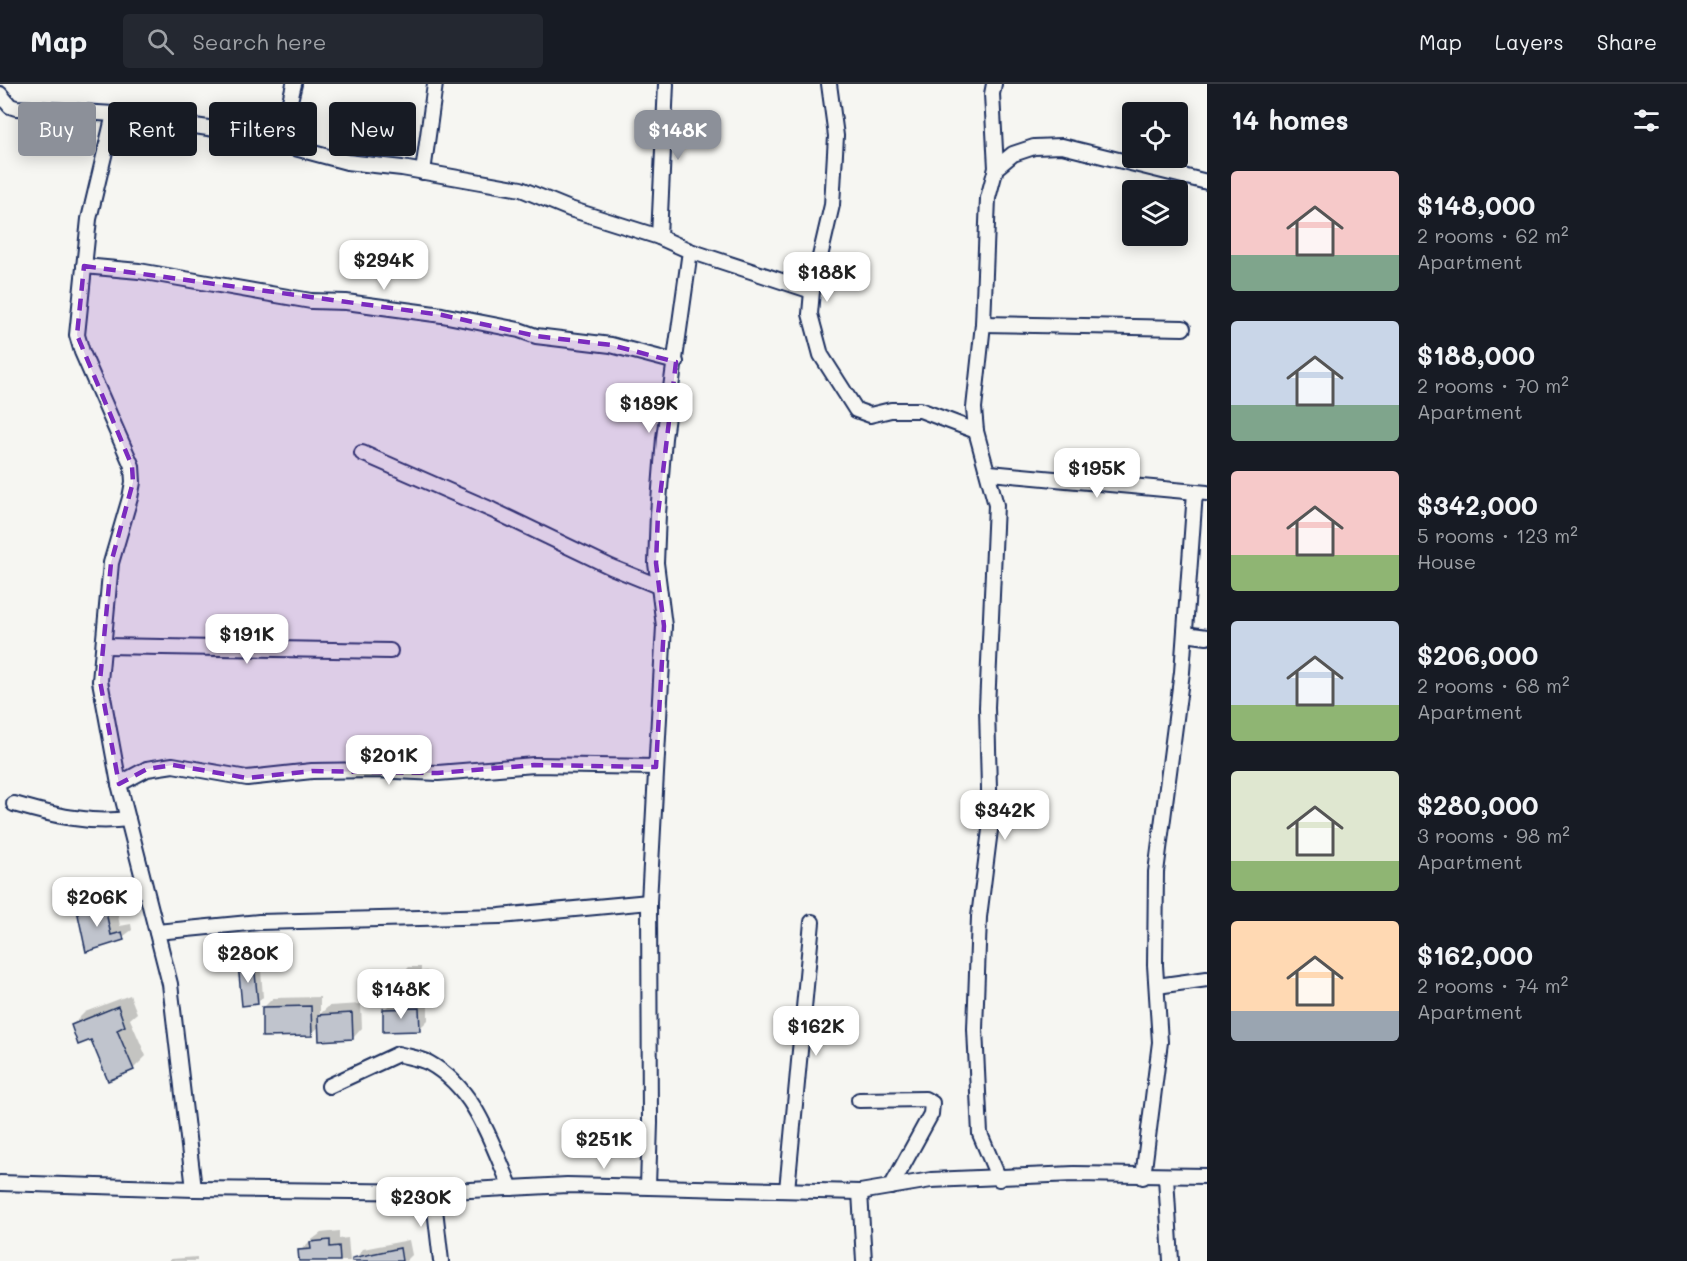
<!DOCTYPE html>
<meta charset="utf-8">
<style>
:root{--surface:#171b24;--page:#242831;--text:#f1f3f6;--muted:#9ea1a6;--line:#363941;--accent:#8c9099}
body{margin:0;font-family:Mali,sans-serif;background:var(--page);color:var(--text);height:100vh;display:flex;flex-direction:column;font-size:22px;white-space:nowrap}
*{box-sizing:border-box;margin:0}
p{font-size:20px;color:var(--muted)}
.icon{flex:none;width:33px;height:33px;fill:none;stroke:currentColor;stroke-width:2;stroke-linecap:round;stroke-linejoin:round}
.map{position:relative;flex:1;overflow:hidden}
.drawer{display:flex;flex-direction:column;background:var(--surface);width:480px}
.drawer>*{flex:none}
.top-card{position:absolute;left:18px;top:18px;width:570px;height:54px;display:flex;gap:12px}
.controls{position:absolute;left:1122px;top:18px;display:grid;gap:12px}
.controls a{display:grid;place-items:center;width:66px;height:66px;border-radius:6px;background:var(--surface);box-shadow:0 3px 15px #0003;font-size:30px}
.price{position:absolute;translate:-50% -51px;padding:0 14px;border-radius:12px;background:#fff;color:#222;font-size:20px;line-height:39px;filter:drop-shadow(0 2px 3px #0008)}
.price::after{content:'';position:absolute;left:50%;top:36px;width:18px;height:14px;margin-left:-9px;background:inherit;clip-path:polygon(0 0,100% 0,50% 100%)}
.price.current{background:var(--accent);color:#fff}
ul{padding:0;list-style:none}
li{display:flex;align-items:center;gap:18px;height:150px;padding:0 24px}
li span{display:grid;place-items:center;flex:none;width:168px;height:120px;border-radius:6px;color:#555}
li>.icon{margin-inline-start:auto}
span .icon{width:72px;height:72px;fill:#fffc;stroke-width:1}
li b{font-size:26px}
h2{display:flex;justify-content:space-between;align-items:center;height:72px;padding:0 24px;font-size:26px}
.pill{padding:0 21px;border-radius:6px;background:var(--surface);box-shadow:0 3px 15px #0003;font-size:21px;line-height:54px}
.pill.current{background:var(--accent);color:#fff}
header{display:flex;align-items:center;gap:36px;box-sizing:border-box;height:84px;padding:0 30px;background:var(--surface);border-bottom:2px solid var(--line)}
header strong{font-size:28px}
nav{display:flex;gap:33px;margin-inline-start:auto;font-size:21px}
.search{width:420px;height:54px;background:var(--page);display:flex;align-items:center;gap:15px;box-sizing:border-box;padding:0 21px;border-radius:6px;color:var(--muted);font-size:22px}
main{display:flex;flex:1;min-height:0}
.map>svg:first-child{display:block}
</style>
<header>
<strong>Map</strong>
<div class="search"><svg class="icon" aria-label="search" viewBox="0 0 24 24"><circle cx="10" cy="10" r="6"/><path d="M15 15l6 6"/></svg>Search here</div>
<nav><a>Map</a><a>Layers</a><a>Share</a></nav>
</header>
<main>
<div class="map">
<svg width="1207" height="1177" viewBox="0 0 1207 1177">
<rect width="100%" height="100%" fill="#f6f6f2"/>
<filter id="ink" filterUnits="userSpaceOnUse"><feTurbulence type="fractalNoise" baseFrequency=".0167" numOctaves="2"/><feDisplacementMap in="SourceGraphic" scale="12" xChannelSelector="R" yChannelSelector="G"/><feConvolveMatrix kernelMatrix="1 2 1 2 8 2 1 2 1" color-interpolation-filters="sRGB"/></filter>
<g filter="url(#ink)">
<g fill="#0003">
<path d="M114,811L120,842L131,840L132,846L113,860L87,866L78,826L88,817Z"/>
<path d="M260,873L263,913L257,919L239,881L245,875Z"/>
<path d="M409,883H421V888L427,887V907L418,915H428V936L419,945L384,926L394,916L379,897L388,888H404Z"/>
<path d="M130,911L137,929L130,935L146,972L133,985L109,995L91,954L72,941L85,928Z"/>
<path d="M320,913V930L329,922L361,920L362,944L353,954L320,942L311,950L263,924L273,914Z"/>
<path d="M339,1147V1155L348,1154L350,1177H301L300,1167L309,1158L321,1149Z"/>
<path d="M409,1156L412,1171L406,1177H354L363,1165Z"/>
<path d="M197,1173V1177H169L171,1175Z"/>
</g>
<g fill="#c0c4cd" stroke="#1b2f5e" stroke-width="1.5">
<path d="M104,819L111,851L122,848L124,856L86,868L77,826Z"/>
<path d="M254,879L258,920L242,922L238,880Z"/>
<path d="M398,891L412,892V896H418V918H377V897L398,896Z"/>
<path d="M118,922L125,942L117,946L134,986L108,997L91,956L78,961L71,941Z"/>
<path d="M311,922L312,952L262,953V923Z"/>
<path d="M419,924L420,947L383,948V925Z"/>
<path d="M352,929L353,955L319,957L318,931Z"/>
<path d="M330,1156V1163L339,1162L340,1177H299L298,1166L311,1165L310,1158Z"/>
<path d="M400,1164L402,1177H352V1174Z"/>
</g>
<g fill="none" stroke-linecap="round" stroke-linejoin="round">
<g stroke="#1b2f5e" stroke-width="18">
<g id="minor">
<path d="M829,0L836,52L832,121L812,207L810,230L821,271L856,326L870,331L891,326H920L976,347"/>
<path d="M994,0L992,10L996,84"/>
<path d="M0,10L10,22L16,24L114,30L235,48L347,78L402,84L521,105L570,125L659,153L690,167L664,354L658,430L656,479L664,542L649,818L650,1039L648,1102"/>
<path d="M114,30L89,135L77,251L82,268L132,382L133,398L130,414L111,479L100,597L119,700L170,900L194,1105"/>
<path d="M280,59L294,0"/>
<path d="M423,88L435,0"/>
<path d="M659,153L666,0"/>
<path d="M690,167L812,207"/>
<path d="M84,182L139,187L311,217L346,218L442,231L519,246L536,252L611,261L676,278"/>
<path d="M983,240L1183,244"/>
<path d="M362,369L492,426L611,483L658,502"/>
<path d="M990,389L1207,409"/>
<path d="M1185,550L1207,553"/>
<path d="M105,562L390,567"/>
<path d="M119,700L147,685L173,681L247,694L312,687L375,686L438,689L534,681L656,683"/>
<path d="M14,720C53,731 87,740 128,735"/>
<path d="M157,848L259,838L500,832L649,818"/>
<path d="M1157,902L1207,895"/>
<path d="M329,1002L398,970C408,973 420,974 429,979C476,1005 491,1058 511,1104"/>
<path d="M859,1016L925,1015L932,1019L931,1030L891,1103"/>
<path d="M1143,1093L1160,958L1155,881L1156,788L1182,588L1195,408"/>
<path d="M1166,1093L1171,1177"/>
<path d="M999,1095L980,1050L975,945L979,833L990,746L987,623L996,421L976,347L974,324L983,240L988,114L996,84L1013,70L1034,63L1062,62L1207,98"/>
<path d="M0,1099L194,1105L433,1108L567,1101L860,1108L931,1096L1074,1090L1207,1092"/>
<path d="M787,1106L812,838"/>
<path d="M433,1108L441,1177"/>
<path d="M860,1108L864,1177"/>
</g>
</g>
<use href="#minor" stroke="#f6f6f2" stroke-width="14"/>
</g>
</g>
<path fill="#7b2cbf" fill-opacity="0.2" stroke="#7b2cbf" stroke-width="4.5" stroke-dasharray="12 8" stroke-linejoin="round" d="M84,182L442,231L536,252L611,261L676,278L658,430L656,479L664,542L656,683L534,681L438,689L312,687L247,694L173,681L147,685L119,700L100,597L111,479L133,398L132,382L77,251Z"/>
</svg>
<div class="controls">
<a><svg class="icon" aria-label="locate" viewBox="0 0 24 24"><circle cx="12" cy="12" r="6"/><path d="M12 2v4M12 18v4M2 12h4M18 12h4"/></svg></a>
<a><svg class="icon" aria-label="layers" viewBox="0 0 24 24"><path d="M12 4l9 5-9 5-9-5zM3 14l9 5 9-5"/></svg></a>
</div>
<b class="price current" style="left:678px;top:77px">$148K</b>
<b class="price" style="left:384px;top:207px">$294K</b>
<b class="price" style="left:827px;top:219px">$188K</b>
<b class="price" style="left:649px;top:350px">$189K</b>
<b class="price" style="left:1097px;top:415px">$195K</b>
<b class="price" style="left:247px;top:581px">$191K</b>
<b class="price" style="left:389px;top:702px">$201K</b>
<b class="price" style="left:1005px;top:757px">$342K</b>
<b class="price" style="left:97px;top:844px">$206K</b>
<b class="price" style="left:248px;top:900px">$280K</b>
<b class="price" style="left:401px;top:936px">$148K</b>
<b class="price" style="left:816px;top:973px">$162K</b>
<b class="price" style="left:604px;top:1086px">$251K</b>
<b class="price" style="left:421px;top:1144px">$230K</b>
<div class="top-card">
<a class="pill current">Buy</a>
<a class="pill">Rent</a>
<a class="pill">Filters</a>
<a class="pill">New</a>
</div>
</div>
<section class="drawer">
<h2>14 homes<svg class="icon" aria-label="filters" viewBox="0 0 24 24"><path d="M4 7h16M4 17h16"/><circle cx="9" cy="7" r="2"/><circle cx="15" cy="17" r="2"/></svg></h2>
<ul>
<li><span style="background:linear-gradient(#f6c9c9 70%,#7fa58c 0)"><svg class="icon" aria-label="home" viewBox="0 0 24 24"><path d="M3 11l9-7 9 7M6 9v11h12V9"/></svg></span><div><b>$148,000</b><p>2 rooms · 62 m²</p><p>Apartment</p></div></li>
<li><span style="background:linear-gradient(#c9d6e8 70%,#7fa58c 0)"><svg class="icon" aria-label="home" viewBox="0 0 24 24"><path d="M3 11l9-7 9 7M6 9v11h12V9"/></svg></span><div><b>$188,000</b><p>2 rooms · 70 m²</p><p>Apartment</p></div></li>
<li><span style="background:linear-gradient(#f6c9c9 70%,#8fb573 0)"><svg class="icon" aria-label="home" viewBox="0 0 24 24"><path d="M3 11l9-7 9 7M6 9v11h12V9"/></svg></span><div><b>$342,000</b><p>5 rooms · 123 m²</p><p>House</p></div></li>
<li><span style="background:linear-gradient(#c9d6e8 70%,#8fb573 0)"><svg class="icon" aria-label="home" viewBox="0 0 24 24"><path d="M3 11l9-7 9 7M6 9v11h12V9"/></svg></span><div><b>$206,000</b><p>2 rooms · 68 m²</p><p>Apartment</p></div></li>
<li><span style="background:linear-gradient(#dfe7d0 75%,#8fb573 0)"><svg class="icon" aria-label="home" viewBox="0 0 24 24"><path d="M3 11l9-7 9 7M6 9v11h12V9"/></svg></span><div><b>$280,000</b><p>3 rooms · 98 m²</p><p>Apartment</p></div></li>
<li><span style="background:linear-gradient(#ffd9b3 75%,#9aa5b1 0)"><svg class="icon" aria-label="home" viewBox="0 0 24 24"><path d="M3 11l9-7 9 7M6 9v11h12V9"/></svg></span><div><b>$162,000</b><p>2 rooms · 74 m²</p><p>Apartment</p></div></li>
</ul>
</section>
</main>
